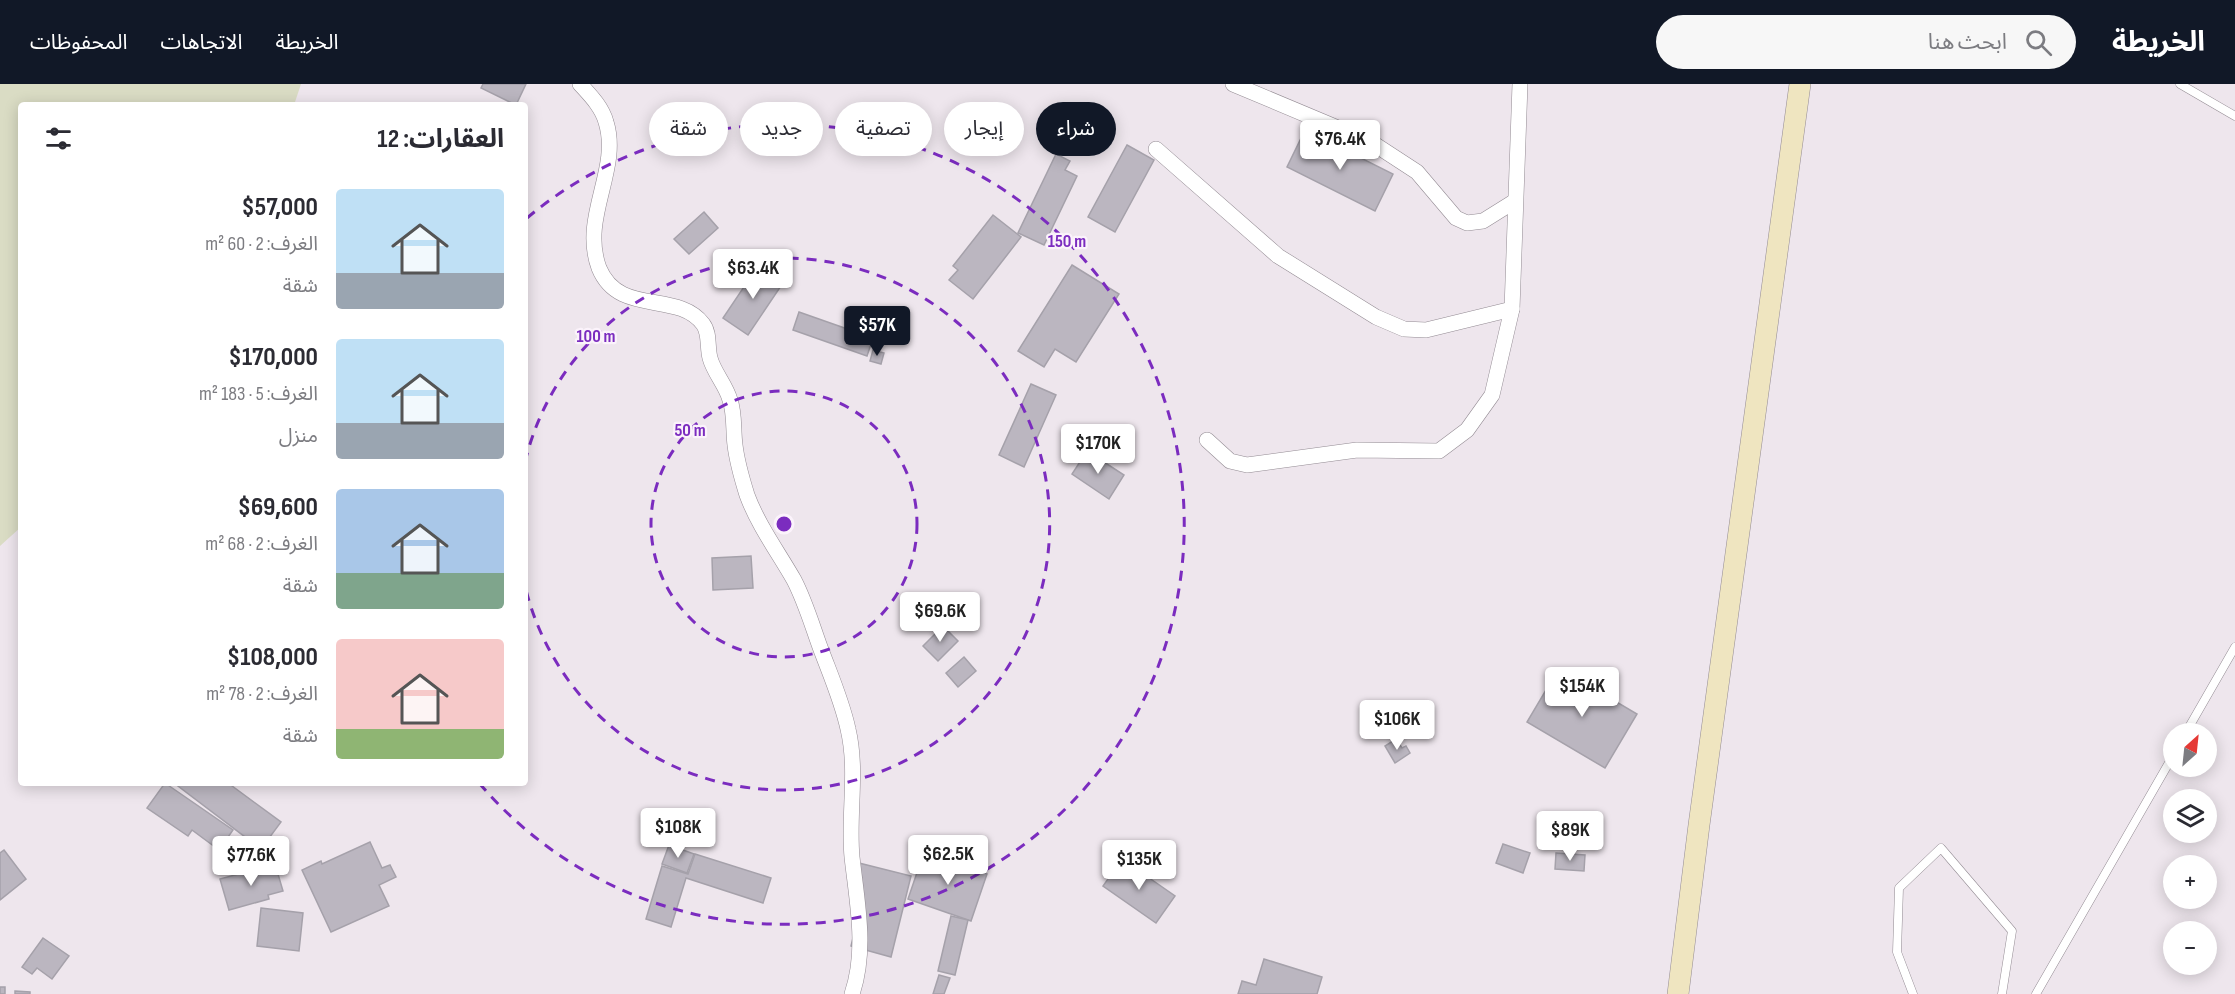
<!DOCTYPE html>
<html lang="ar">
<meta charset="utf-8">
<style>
:root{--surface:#fff;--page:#f7f7f7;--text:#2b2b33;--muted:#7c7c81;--accent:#111827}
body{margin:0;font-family:"Sofia Sans Condensed","Noto Sans Arabic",sans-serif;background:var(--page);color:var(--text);direction:rtl;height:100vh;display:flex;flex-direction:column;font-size:22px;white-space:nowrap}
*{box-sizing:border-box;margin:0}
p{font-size:20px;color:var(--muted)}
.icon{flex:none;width:33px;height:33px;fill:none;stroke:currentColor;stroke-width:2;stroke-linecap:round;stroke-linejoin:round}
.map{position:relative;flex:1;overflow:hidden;direction:ltr}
.details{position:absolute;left:18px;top:18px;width:510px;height:684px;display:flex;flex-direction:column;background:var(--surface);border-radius:6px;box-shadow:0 3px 15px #0003;direction:rtl}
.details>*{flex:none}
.banner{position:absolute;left:546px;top:18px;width:570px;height:54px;direction:rtl;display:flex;gap:12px}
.needle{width:39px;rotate:27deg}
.controls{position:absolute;left:2163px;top:639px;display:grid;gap:12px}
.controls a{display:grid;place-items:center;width:54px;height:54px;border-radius:50%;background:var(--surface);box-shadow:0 3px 15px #0003;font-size:30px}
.price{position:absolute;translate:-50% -51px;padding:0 14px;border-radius:6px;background:#fff;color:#222;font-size:20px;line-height:39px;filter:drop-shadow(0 2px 3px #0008)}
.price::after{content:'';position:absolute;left:50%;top:36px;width:18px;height:14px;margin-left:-9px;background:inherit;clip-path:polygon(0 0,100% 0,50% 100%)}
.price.selected{background:var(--accent);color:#fff}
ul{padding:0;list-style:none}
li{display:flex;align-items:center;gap:18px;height:150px;padding:0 24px}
li span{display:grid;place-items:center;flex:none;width:168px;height:120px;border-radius:6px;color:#555}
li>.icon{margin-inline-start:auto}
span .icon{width:72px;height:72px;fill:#fffc;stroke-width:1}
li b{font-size:26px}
h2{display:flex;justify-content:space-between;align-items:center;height:72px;padding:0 24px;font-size:26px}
.chip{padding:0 21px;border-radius:27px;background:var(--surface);box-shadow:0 3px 15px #0003;font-size:21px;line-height:54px}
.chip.selected{background:var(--accent);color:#fff}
header{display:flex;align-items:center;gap:36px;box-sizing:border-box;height:84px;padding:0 30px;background:var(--accent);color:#fff}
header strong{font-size:28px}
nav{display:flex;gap:33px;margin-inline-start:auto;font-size:21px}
.search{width:420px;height:54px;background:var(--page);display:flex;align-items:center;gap:15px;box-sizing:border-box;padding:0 21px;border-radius:33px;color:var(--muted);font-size:22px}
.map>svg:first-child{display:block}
</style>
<header>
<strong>الخريطة</strong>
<div class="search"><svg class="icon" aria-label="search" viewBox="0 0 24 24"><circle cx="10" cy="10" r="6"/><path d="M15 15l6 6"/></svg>ابحث هنا</div>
<nav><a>الخريطة</a><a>الاتجاهات</a><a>المحفوظات</a></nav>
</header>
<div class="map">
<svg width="2235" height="910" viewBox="0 0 2235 910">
<rect width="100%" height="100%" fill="#eee6ed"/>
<path fill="#dadcc4" d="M0,0H301L294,21H21V443L0,462Z"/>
<g fill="#bbb6c0" stroke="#a5a1aa" stroke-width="1.5">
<path d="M483,0H526L516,21L481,4Z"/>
<path d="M1305,46L1393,90L1375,127L1287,83Z"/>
<path d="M1127,61L1154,76L1115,148L1088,133Z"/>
<path d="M1056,70L1070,77L1065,86L1077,92L1044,161L1018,149Z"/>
<path d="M704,128L718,144L689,170L674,155Z"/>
<path d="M993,131L1021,153L973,215L949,196L958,186L953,182Z"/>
<path d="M1072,181L1119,210L1076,278L1055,265L1044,283L1018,267Z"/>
<path d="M758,182L783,199L748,251L723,234Z"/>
<path d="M799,228L873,254L867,272L793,246Z"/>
<path d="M873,266L884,269L881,280L870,277Z"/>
<path d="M1031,300L1056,311L1024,383L999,371Z"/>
<path d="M1087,367L1124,391L1109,415L1072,390Z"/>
<path d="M751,472L753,504L713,506L712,474Z"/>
<path d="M943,542L958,557L938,577L923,562Z"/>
<path d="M964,573L976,587L958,603L946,589Z"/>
<path d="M1559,584L1637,630L1605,684L1527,638Z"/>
<path d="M1396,655L1402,664L1406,662L1410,669L1395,679L1385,662Z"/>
<path d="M165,699L233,746L219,766L192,746L188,752L147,724Z"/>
<path d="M174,699H228L281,738L261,765Z"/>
<path d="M370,758L382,784L390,781L396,793L379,801L389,822L331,848L302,786L321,777L322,780Z"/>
<path d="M1503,760L1530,769L1523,789L1496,779Z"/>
<path d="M669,761L694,770L687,789L662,780Z"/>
<path d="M4,766L26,795L0,816V769Z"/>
<path d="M924,768L987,790L971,837L908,815Z"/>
<path d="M1556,769L1585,771L1584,787L1555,785Z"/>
<path d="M695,770L771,794L763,819L686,794L671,843L646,835L662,782L688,790Z"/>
<path d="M1122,775L1175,812L1156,839L1103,802Z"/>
<path d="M859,779L911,792L891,873L851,862L862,817Z"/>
<path d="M275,780L283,807L268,811L269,815L229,826L220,795Z"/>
<path d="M261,824L303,829L299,867L257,862Z"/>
<path d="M951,832L968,836L955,891L938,887Z"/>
<path d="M2188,840L2203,848H2185Z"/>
<path d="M43,854L69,872L52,895L37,884L32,890L22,883Z"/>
<path d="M1264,875L1322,893L1317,910H1238L1242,897L1256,901Z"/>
<path d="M939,891L950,894L944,910H933Z"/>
<rect x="0" y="903" width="5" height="7"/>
<path d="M15,907L30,908V910H15Z"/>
</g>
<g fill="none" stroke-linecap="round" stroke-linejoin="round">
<g stroke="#938b93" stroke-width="9">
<g id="lane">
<path d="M2180,0L2235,32"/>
<path d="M2185,650L2235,563"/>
<path d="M1913,910L1897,868L1899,804L1941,764L2012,847L2002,910"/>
<path d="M2036,910L2174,670"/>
</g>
</g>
<g stroke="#938b93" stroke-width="16">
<g id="street">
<path d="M580,0C590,11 602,23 606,38C621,86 580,133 599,184C619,233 677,206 703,240C710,249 707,263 710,274C714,289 726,301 730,316C735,330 733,346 735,361C737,378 742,395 747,411C758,441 778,468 794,496C805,517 812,541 820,563C830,590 842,617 848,645C858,687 848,731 852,773C857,818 867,866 852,910"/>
<path d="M1233,0L1371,58L1417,88L1456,134L1467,139L1483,137L1515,117"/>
<path d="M1156,65L1278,172L1376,233L1404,245L1426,246L1512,225"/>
<path d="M1207,356L1230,377L1247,381L1357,366L1439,367L1467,346L1492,311L1512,225L1520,0"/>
</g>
</g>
<g stroke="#938b93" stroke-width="22">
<path id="secondary" d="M1678,910L1699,741L1800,0"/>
</g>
<use href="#lane" stroke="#fff" stroke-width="8"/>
<use href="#street" stroke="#fff" stroke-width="15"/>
<use href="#secondary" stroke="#efe5c0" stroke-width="21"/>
</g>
<g fill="none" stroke="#7b2cbf" stroke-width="3" stroke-dasharray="10 8">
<circle cx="784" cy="440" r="133"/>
<path d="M525 378A266 266 0 1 1 525 502"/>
<path d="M527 134A400 400 0 1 1 480 700"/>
</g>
<circle cx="784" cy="440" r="9" fill="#7b2cbf" stroke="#fbf3fb" stroke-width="3"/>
<g font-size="18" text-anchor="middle" font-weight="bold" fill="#7b2cbf" stroke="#fbf3fb" stroke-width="4.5" stroke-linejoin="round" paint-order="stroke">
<text x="1067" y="163">150 m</text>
<text x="596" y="258">100 m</text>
<text x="690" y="352">50 m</text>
</g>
</svg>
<div class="controls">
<a><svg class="needle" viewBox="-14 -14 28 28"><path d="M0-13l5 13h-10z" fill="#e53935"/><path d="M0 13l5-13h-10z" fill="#7c7c81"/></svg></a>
<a><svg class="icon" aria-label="layers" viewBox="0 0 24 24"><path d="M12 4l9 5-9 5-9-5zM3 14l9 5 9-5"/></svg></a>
<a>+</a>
<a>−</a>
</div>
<b class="price" style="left:1340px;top:87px">$76.4K</b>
<b class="price" style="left:753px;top:216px">$63.4K</b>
<b class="price selected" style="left:877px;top:273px">$57K</b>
<b class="price" style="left:1098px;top:391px">$170K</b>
<b class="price" style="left:940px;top:559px">$69.6K</b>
<b class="price" style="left:1582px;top:634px">$154K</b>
<b class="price" style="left:1397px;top:667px">$106K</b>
<b class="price" style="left:678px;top:775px">$108K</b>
<b class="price" style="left:1570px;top:778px">$89K</b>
<b class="price" style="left:948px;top:802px">$62.5K</b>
<b class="price" style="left:251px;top:803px">$77.6K</b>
<b class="price" style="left:1139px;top:807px">$135K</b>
<div class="banner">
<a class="chip selected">شراء</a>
<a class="chip">إيجار</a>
<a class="chip">تصفية</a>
<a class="chip">جديد</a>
<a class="chip">شقة</a>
</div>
<section class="details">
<h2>العقارات: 12<svg class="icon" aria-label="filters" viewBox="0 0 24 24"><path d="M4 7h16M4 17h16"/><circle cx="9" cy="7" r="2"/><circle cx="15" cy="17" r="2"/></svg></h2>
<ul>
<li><span style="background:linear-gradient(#bfe0f5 70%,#9aa5b1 0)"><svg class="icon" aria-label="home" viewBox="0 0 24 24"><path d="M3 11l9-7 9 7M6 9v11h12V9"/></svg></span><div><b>$57,000</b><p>الغرف: 2 · 60 m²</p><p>شقة</p></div></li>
<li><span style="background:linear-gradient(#bfe0f5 70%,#9aa5b1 0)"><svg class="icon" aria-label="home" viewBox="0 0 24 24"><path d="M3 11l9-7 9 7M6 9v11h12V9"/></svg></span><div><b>$170,000</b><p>الغرف: 5 · 183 m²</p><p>منزل</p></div></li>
<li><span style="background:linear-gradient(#a9c7e8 70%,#7fa58c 0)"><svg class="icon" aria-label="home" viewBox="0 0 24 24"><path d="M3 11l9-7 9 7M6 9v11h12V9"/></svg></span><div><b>$69,600</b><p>الغرف: 2 · 68 m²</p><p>شقة</p></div></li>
<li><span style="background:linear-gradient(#f6c9c9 75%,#8fb573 0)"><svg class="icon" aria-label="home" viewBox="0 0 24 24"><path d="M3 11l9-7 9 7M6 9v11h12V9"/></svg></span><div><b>$108,000</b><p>الغرف: 2 · 78 m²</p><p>شقة</p></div></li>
</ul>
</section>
</div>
